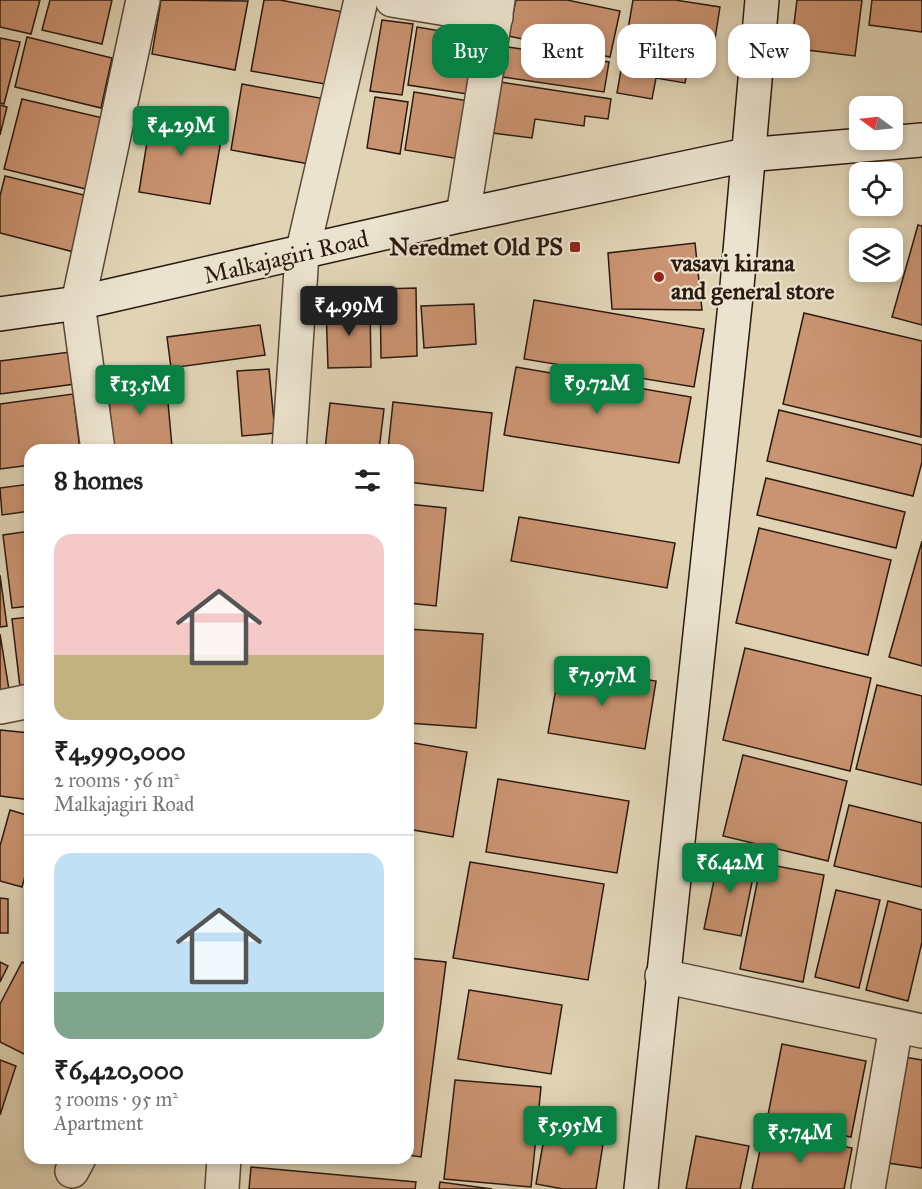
<!DOCTYPE html>
<meta charset="utf-8">
<style>
:root{--surface:#fff;--page:#f2f2f2;--text:#222;--muted:#767676;--line:#e0e0e0;--accent:#0b8043}
body{margin:0;font-family:"IM FELL Great Primer",serif;background:var(--page);color:var(--text);height:100vh;display:flex;flex-direction:column;font-size:22px;white-space:nowrap}
*{box-sizing:border-box;margin:0}
p{font-size:20px;color:var(--muted)}
.icon{flex:none;width:33px;height:33px;fill:none;stroke:currentColor;stroke-width:2;stroke-linecap:round;stroke-linejoin:round}
.map{position:relative;flex:1;overflow:hidden}
.sheet{position:absolute;left:24px;top:444px;width:390px;height:720px;display:flex;flex-direction:column;background:var(--surface);border-radius:18px;box-shadow:0 3px 9px #0003}
.sheet>*{flex:none}
.guide{position:absolute;left:432px;top:24px;width:399px;height:54px;display:flex;gap:12px}
.needle{width:39px;rotate:285deg}
.controls{position:absolute;left:849px;top:96px;display:grid;gap:12px}
.controls a{display:grid;place-items:center;width:54px;height:54px;border-radius:12px;background:var(--surface);box-shadow:0 3px 9px #0003;font-size:30px}
.price{position:absolute;translate:-50% -51px;padding:0 14px;border-radius:6px;background:var(--accent);color:#fff;font-size:20px;line-height:39px;filter:drop-shadow(0 2px 3px #0008)}
.price::after{content:'';position:absolute;left:50%;top:36px;width:18px;height:14px;margin-left:-9px;background:inherit;clip-path:polygon(0 0,100% 0,50% 100%)}
.price.on{background:#222;color:#fff}
ul{padding:0;list-style:none}
li{display:grid;align-content:center;gap:12px;height:318px;padding:0 30px}
li+li{border-top:2px solid var(--line)}
li span{display:grid;place-items:center;height:186px;border-radius:18px;color:#555}
li>.icon{margin-inline-start:auto}
span .icon{width:108px;height:108px;fill:#fffc;stroke-width:1}
li b{font-size:26px}
h2{display:flex;justify-content:space-between;align-items:center;height:72px;padding:0 30px;font-size:26px}
.tag{padding:0 21px;border-radius:18px;background:var(--surface);box-shadow:0 3px 9px #0003;font-size:21px;line-height:54px}
.tag.on{background:var(--accent);color:#fff}
.map>svg:first-child{display:block}
</style>
<div class="map">
<svg width="922" height="1189" viewBox="0 0 922 1189">
<rect width="100%" height="100%" fill="#e0d4b5"/>
<filter id="stains"><feTurbulence type="fractalNoise" baseFrequency=".00333" numOctaves="4"/><feColorMatrix values="0 0 0 0 .2 0 0 0 0 .09 0 0 0 0 .02 0 0 0 .5 -.17"/></filter>
<radialGradient id="worn" r=".72"><stop offset=".6" stop-color="#630" stop-opacity="0"/><stop offset="1" stop-color="#630" stop-opacity=".3"/></radialGradient>
<g fill="#ca9371" stroke="#2a190f" stroke-width="1.5">
<path d="M0,0H40L31,34L0,27Z"/>
<path d="M50,0H112L102,44L42,30Z"/>
<path d="M161,0L248,1L235,70L152,54Z"/>
<path d="M264,0H280L349,13L336,86L251,71Z"/>
<path d="M516,0H567L620,11L610,57L508,36Z"/>
<path d="M633,0H675L720,7L710,70L688,67L685,83L656,78L652,99L617,93Z"/>
<path d="M797,0H862L855,56L791,48Z"/>
<path d="M872,0H922V32L869,25Z"/>
<path d="M382,20L413,24L402,95L370,91Z"/>
<path d="M417,27L476,37L467,94L408,85Z"/>
<path d="M27,37L112,58L101,108L15,87Z"/>
<path d="M0,38L20,42L4,104L0,103Z"/>
<path d="M508,47L609,62L604,92L503,77Z"/>
<path d="M493,81L611,99L608,119L585,116L584,126L535,119L532,138L485,132Z"/>
<path d="M242,84L331,100L320,166L231,150Z"/>
<path d="M414,92L469,101L460,159L405,150Z"/>
<path d="M375,97L408,102L400,154L367,148Z"/>
<path d="M22,99L107,119L90,190L4,169Z"/>
<path d="M0,105L7,107L0,135Z"/>
<path d="M152,111L224,123L210,204L139,192Z"/>
<path d="M5,176L88,196L74,252L0,233V196Z"/>
<path d="M918,225L922,226V325L892,317Z"/>
<path d="M695,243L702,310L612,309L608,253Z"/>
<path d="M416,288L417,356L381,358L380,289Z"/>
<path d="M534,300L704,329L694,387L524,359Z"/>
<path d="M474,304L476,344L424,348L421,306Z"/>
<path d="M370,306L371,367L328,368L326,307Z"/>
<path d="M804,313L922,341L921,437L783,404Z"/>
<path d="M260,325L265,355L171,368L167,337Z"/>
<path d="M70,352L75,384L0,394V361Z"/>
<path d="M516,367L691,397L679,463L504,435Z"/>
<path d="M269,369L275,433L242,436L237,371Z"/>
<path d="M166,380L172,447L113,450L108,386Z"/>
<path d="M73,394L80,450H30V465L0,469V404Z"/>
<path d="M393,402L492,413L483,491L408,482V450H388Z"/>
<path d="M330,403L384,409L379,450H325Z"/>
<path d="M779,410L922,445V462L913,496L767,461Z"/>
<path d="M766,478L905,512L896,548L757,515Z"/>
<path d="M30,484V511L2,515L0,488Z"/>
<path d="M408,504L446,508L436,606L408,603Z"/>
<path d="M519,517L675,543L667,588L511,561Z"/>
<path d="M759,528L891,560L868,655L736,623Z"/>
<path d="M30,531V606L12,608L3,535Z"/>
<path d="M922,541V666L889,657Z"/>
<path d="M0,575L7,626L0,627Z"/>
<path d="M30,617V686L20,687L12,619Z"/>
<path d="M408,629L483,634L476,728L408,723Z"/>
<path d="M0,634L10,696L0,698Z"/>
<path d="M745,648L871,678L850,771L723,740Z"/>
<path d="M560,666L656,681L645,749L548,733Z"/>
<path d="M877,685L922,696V785L856,769Z"/>
<path d="M0,730L30,733V800L0,796Z"/>
<path d="M408,742L467,752L453,837L408,829Z"/>
<path d="M743,755L847,781L828,861L723,836Z"/>
<path d="M498,779L629,801L617,873L486,852Z"/>
<path d="M849,805L922,823V887L834,866Z"/>
<path d="M10,810L30,816V858L22,887L0,881V846Z"/>
<path d="M720,851L757,858L741,936L704,929Z"/>
<path d="M470,862L604,884L588,980L453,958Z"/>
<path d="M761,863L824,875L803,982L740,969Z"/>
<path d="M836,890L880,900L859,988L815,977Z"/>
<path d="M0,898L8,899V933H0Z"/>
<path d="M888,901L922,910V942L908,1001L866,990Z"/>
<path d="M408,958L446,962L421,1157L408,1155Z"/>
<path d="M0,962L8,966L0,982Z"/>
<path d="M22,962L30,966V1057L0,1042V1004Z"/>
<path d="M469,990L562,1005L551,1074L458,1059Z"/>
<path d="M782,1044L866,1061L851,1137L767,1120Z"/>
<path d="M904,1057L922,1060V1168L888,1163Z"/>
<path d="M0,1060L16,1066L0,1115Z"/>
<path d="M455,1080L541,1087L531,1187L444,1179Z"/>
<path d="M547,1121L605,1131L596,1189H563L536,1184Z"/>
<path d="M764,1131L852,1148L844,1189H752Z"/>
<path d="M696,1136L749,1146L740,1189H686Z"/>
<path d="M251,1167L416,1182L415,1189H249Z"/>
<path d="M440,1182L492,1189H439Z"/>
</g>
<g fill="none" stroke-linecap="round" stroke-linejoin="round">
<g stroke="#584838" stroke-width="36">
<g id="street">
<path d="M392,0L496,17"/>
<path d="M463,215L498,0"/>
<path d="M98,450L78,303L143,0"/>
<path d="M289,450L302,254L361,0"/>
<path d="M0,707L30,701"/>
<path d="M662,976L922,1031"/>
<path d="M72,1171L79,1158"/>
<path d="M222,1189L224,1158"/>
<path d="M868,1189L896,1026"/>
</g>
</g>
<g stroke="#2a190f" stroke-width="36">
<g id="secondary">
<path d="M0,314L78,303L463,215L746,155L922,140"/>
<path d="M641,1189L737,286L762,0"/>
</g>
</g>
<use href="#street" stroke="#ebe3cf" stroke-width="33"/>
<use href="#secondary" stroke="#ebe3cf" stroke-width="33"/>
</g>
<g fill="#8f2418" stroke="#ebe3cf" stroke-width="2">
<rect x="569" y="241" width="12" height="12" rx="3"/>
<circle cx="659" cy="277" r="6"/>
</g>
<g text-anchor="middle" dominant-baseline="central" stroke-width="4.5" stroke-linejoin="round" paint-order="stroke">
<g font-size="24" font-weight="bold" fill="#2a190f" stroke="#ebe3cf" text-anchor="end">
<text x="563" y="247">Neredmet Old PS</text>
<text x="671" y="263" text-anchor="start">vasavi kirana<tspan x="671" dy="28">and general store</tspan></text>
</g>
<g font-size="24" fill="#2a190f" stroke="#ebe3cf">
<text transform="translate(286 257) rotate(-13)">Malkajagiri Road</text>
</g>
</g>
<rect width="100%" height="100%" filter="url(#stains)"/>
<rect width="100%" height="100%" fill="url(#worn)"/>
</svg>
<div class="controls">
<a><svg class="needle" viewBox="-14 -14 28 28"><path d="M0-13l5 13h-10z" fill="#e53935"/><path d="M0 13l5-13h-10z" fill="#767676"/></svg></a>
<a><svg class="icon" aria-label="locate" viewBox="0 0 24 24"><circle cx="12" cy="12" r="6"/><path d="M12 2v4M12 18v4M2 12h4M18 12h4"/></svg></a>
<a><svg class="icon" aria-label="layers" viewBox="0 0 24 24"><path d="M12 4l9 5-9 5-9-5zM3 14l9 5 9-5"/></svg></a>
</div>
<b class="price" style="left:181px;top:157px">₹4.29M</b>
<b class="price on" style="left:349px;top:337px">₹4.99M</b>
<b class="price" style="left:597px;top:415px">₹9.72M</b>
<b class="price" style="left:140px;top:416px">₹13.5M</b>
<b class="price" style="left:602px;top:707px">₹7.97M</b>
<b class="price" style="left:730px;top:894px">₹6.42M</b>
<b class="price" style="left:570px;top:1157px">₹5.95M</b>
<b class="price" style="left:800px;top:1164px">₹5.74M</b>
<div class="guide">
<a class="tag on">Buy</a>
<a class="tag">Rent</a>
<a class="tag">Filters</a>
<a class="tag">New</a>
</div>
<section class="sheet">
<h2>8 homes<svg class="icon" aria-label="filters" viewBox="0 0 24 24"><path d="M4 7h16M4 17h16"/><circle cx="9" cy="7" r="2"/><circle cx="15" cy="17" r="2"/></svg></h2>
<ul>
<li><span style="background:linear-gradient(#f6c9c9 65%,#c2b280 0)"><svg class="icon" aria-label="home" viewBox="0 0 24 24"><path d="M3 11l9-7 9 7M6 9v11h12V9"/></svg></span><div><b>₹4,990,000</b><p>2 rooms · 56 m²</p><p>Malkajagiri Road</p></div></li>
<li><span style="background:linear-gradient(#bfe0f5 75%,#7fa58c 0)"><svg class="icon" aria-label="home" viewBox="0 0 24 24"><path d="M3 11l9-7 9 7M6 9v11h12V9"/></svg></span><div><b>₹6,420,000</b><p>3 rooms · 95 m²</p><p>Apartment</p></div></li>
</ul>
</section>
</div>
